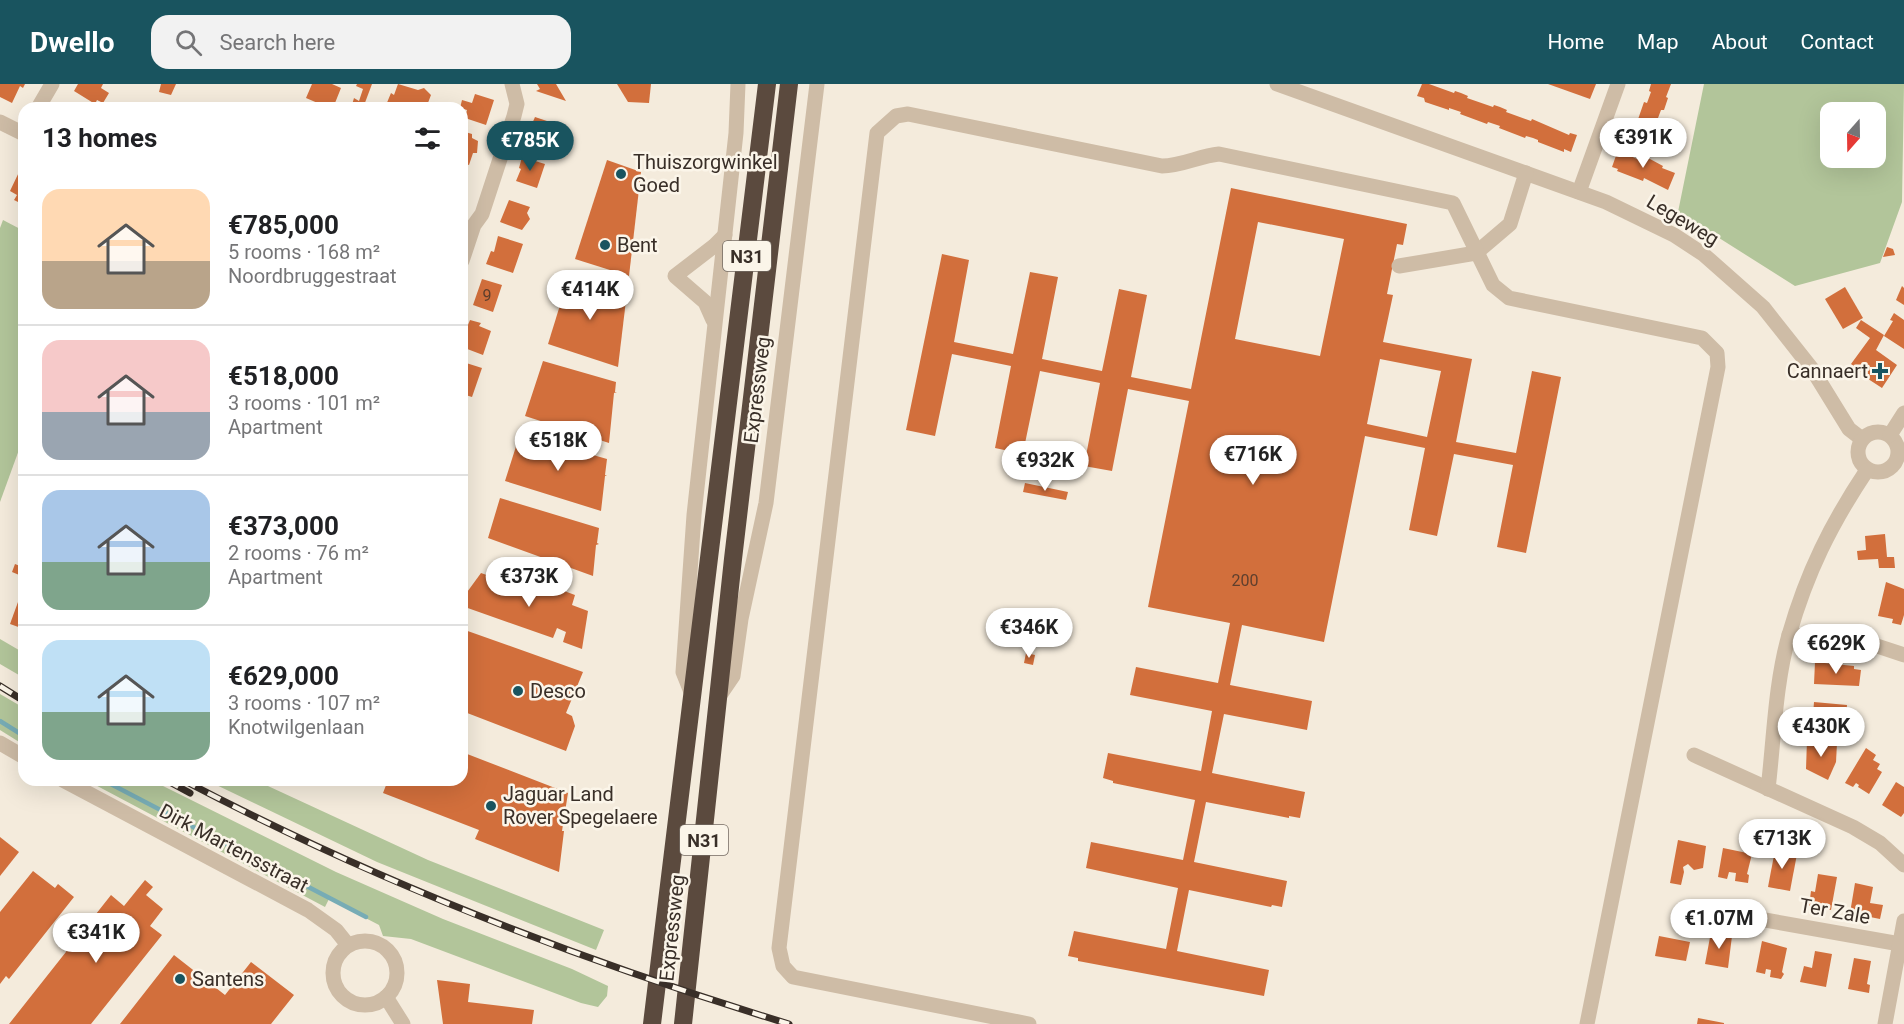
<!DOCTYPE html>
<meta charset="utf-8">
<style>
:root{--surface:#fff;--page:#f2f2f2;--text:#202124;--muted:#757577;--line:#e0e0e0;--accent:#19545f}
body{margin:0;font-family:Roboto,sans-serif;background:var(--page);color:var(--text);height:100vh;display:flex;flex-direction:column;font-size:22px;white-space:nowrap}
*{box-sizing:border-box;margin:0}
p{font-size:20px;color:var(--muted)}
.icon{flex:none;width:33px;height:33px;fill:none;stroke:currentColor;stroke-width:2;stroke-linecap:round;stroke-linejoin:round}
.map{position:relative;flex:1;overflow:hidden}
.panel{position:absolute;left:18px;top:18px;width:450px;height:684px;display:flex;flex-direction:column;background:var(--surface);border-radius:18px;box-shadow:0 6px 24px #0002}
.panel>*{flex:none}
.needle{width:39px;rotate:200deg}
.tools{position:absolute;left:1820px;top:18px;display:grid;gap:12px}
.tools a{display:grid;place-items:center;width:66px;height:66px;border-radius:12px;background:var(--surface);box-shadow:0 6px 24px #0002;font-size:30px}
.price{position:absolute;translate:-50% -51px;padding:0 14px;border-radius:21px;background:#fff;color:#222;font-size:20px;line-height:39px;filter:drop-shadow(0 2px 3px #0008)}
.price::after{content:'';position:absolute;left:50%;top:36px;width:18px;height:14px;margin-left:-9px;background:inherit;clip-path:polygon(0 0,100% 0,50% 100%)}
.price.active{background:var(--accent);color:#fff}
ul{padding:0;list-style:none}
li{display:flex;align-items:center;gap:18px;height:150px;padding:0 24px}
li+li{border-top:2px solid var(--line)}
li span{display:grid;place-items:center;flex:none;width:168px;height:120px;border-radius:18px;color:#555}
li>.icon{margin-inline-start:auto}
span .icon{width:72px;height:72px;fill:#fffc;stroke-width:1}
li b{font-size:26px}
h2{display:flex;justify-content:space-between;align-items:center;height:72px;padding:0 24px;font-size:26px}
header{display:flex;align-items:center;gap:36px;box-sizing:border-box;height:84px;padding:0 30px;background:var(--accent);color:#fff}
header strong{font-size:28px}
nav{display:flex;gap:33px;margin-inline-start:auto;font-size:21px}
.search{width:420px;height:54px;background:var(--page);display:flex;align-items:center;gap:15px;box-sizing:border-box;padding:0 21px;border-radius:18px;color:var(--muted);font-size:22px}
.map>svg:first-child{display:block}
</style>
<header>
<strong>Dwello</strong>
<div class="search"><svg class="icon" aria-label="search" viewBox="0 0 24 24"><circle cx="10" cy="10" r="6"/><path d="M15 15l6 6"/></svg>Search here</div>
<nav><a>Home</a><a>Map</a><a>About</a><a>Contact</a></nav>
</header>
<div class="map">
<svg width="1904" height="940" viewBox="0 0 1904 940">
<rect width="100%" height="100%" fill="#f4ebdc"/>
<g fill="#b2c59a" fill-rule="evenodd">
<path d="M1704,0H1904L1902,118L1880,179L1795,202L1678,128ZM1875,28V74H1830V28Z"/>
<path d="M3,136L24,147V352L0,418V144Z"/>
<path d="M0,555L24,569V594L0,580Z"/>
<path d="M0,610L24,624V661L0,646Z"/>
<path d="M86,696H151L336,788L443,835L572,885L608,902L607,912L598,923L581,919L411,855L383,852L379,841L329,815L325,823Z"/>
<path d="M206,696H255L428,776L604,846L596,866L377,778Z"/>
</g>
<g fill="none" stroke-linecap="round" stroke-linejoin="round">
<g stroke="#77acb5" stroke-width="4.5">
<path d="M0,637L24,652"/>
<path d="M103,696L366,833"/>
</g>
</g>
<g fill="#d26f3c" fill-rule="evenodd">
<path d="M0,0H25L23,4L20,2L12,19L0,13Z"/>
<path d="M78,0H103L101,4L109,9L103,19L97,16L95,20L74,7Z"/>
<path d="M161,0H176L171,11L159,8Z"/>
<path d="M312,0H332L341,4L333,24H318L320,20L306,14Z"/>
<path d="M357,0H372L363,24H351L354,14L359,17L363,5L356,2Z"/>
<path d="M398,0L418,6L424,4L431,11L426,24H393L386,21L391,9L394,11Z"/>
<path d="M537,0H556L566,17L536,7L540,5Z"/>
<path d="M617,0H651L649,19L628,18Z"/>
<path d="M1422,0H1429L1454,9L1455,7L1461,9L1468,12L1467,14L1493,23L1494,21L1500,23L1507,26L1506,28L1531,37L1532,35L1569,51L1570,49L1577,51L1571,68L1564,65V68L1538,58V56L1533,54L1526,52L1525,54L1499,44L1500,42L1488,38L1487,40L1460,30L1461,28L1449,24V26L1425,18L1424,14L1417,12Z"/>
<path d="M1548,0H1596L1590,15Z"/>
<path d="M1651,0H1671L1666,13L1668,14L1664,26H1661L1652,50L1655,51L1652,58L1635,52L1637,45L1635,44L1644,18L1647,19L1651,8L1649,7Z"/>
<path d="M475,10L494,16L486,41L465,34L467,26L460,24L462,16L472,19Z"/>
<path d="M535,33L556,40L551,55L554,57L552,63L531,56L535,44L531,42Z"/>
<path d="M462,47L472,50V54L478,57L477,69H473L469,81L462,79Z"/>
<path d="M1618,66L1637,75L1638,71L1650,75L1663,82L1662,84L1675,89L1668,106L1644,94L1643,97L1617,87L1618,85L1612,83Z"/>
<path d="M522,73L545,80L537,104L516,97L521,85L519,84Z"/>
<path d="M607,76L641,88L629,192L575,175Z"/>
<path d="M20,86L24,88L22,120L14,116L17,111L10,107Z"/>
<path d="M1231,104L1407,140L1403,161L1397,160L1387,210L1393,211L1383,258L1472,275L1456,358L1516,369L1532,287L1561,293L1526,469L1497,463L1513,381L1454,370L1437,452L1409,446L1425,364L1365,352L1324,558L1242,541L1230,601L1312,617L1307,646L1224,630L1212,689L1305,708L1300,734L1289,732V734L1206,718L1194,778L1287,797L1282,823L1272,821L1271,823L1189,806L1177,867L1269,886L1264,912L1078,877V874L1068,872L1074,847L1166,865L1178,804L1086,784L1091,758L1183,776L1195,716L1113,699V697L1103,694L1108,669L1201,687L1212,627L1130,611L1136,583L1218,599L1230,539L1148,523L1189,317L1128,305L1112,387L1084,382L1100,299L1040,287L1023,369L1009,367L995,364L1011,282L952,270L935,352L906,346L942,170L969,176L954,258L1013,270L1030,188L1058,193L1042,275L1102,287L1119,205L1147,211L1131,293L1191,305ZM1258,138L1344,155L1320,272L1235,255ZM1380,275L1441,287L1427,353L1367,340Z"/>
<path d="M509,116L530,123L527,129L530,135L522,146L500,138Z"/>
<path d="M498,152L523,160L513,189L486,180L491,167L494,168Z"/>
<path d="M1887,163L1893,165L1895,171L1883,173Z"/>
<path d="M569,192L627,208L618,283L548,260Z"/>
<path d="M482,195L502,201L493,228L473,221Z"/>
<path d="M1902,202L1904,204V221L1896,216Z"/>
<path d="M1845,203L1863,234L1843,245L1825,215Z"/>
<path d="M1894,229L1904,236V265L1884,252L1893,237L1890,236Z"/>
<path d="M470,236L481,239L479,242L491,247L483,271L462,263V255Z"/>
<path d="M1861,236L1884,251L1876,266L1897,281L1882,304L1862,291L1863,289L1851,280L1870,254L1856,244Z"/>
<path d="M543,277L616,298L615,308H617L614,309L609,359L525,332Z"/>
<path d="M463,278L482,284L472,313L462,310Z"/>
<path d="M520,350L607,375L605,391L607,392H605L601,427L505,397Z"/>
<path d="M1025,399L1068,408L1066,416L1023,408Z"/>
<path d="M500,414L599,444L597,459L599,460L596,461L593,492L488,454Z"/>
<path d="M1885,450L1887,473H1894L1895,484H1879L1878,475L1858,476L1857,467L1866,466L1865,452Z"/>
<path d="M24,472V493L12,488L15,480L20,482Z"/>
<path d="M481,489L544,511L548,501L575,511L572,521L588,527L582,565L563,558L566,548L557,544L553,554L462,522V515Z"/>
<path d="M1886,498L1904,505V531L1901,541L1892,539L1893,535L1878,532Z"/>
<path d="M22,507L24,508V545L10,540Z"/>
<path d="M462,545L583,588L566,629L572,632L575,642L566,667L462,627Z"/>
<path d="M1026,569L1035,571L1033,581L1024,579Z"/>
<path d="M1815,578L1854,582V585L1861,586L1859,602L1814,600Z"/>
<path d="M1814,618L1847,621L1845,643L1809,639L1810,631H1813Z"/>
<path d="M1807,656L1837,659L1836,678L1828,696L1806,685Z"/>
<path d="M1866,664L1876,671L1873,676L1880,680L1877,685L1882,688L1869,710L1858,703L1859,701L1856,699L1853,703L1845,699Z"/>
<path d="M462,668L568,709L562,747H564L559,788L475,755L479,746L383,709L388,696H462Z"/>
<path d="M1896,698L1904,703V729L1901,733L1882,721Z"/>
<path d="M0,753L19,768L0,792Z"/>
<path d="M1678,756L1706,762L1703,784L1694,786L1688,780L1683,783L1684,788L1681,801L1670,799Z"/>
<path d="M1723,764L1752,770L1747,790L1749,791L1748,799L1735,797L1736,789L1729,788L1727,795L1718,793Z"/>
<path d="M1775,766L1797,770L1790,807L1768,803Z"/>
<path d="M33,787L55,804L58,800L74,813L9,895L6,892L0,900V828Z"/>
<path d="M1818,790L1837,793L1831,826L1809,822L1811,807L1815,808Z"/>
<path d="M145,796L153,803L146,811L163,825L150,842L162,851L91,940H9L111,811L124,822Z"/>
<path d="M1855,799L1873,803L1870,819L1883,821L1880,835L1850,829Z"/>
<path d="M1711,848L1732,852L1728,884L1705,880Z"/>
<path d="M1659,852L1690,858L1686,877L1655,872Z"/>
<path d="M1762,857L1787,864L1782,888L1784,890L1781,895L1770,893L1771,886L1766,885L1765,890L1756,888Z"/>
<path d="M1815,867L1832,870L1826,903L1800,898L1804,882L1812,884Z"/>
<path d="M174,871L225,911L251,878L294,911L271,940H120Z"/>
<path d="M1854,874L1871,877L1867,900L1870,901L1869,909L1848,905Z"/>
<path d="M437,896L470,900L468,918L534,926L532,940H443Z"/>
<path d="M1698,934L1724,939V940H1697Z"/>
</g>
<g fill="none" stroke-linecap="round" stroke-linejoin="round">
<g stroke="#cebca6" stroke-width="15">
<path d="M1277,0L1606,118L1674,151L1703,170L1763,223L1812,285L1849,345L1862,355"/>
<path d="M38,24L52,0"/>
<path d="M0,38L24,50"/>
<path d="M1579,108L1618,0"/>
<path d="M462,177L474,141L482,130L514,32L517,20L512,0"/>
<path d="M1399,182L1476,169L1510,140L1526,89"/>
<path d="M713,236L705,218L675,192L714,162L725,151"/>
<circle cx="1878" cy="368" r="20"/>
<path d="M1890,351L1904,329"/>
<path d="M1789,551L1865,558L1904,571"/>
<path d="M720,611L733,592L741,535L766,419L817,0"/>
<path d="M693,613L683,588L694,431L736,49L738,0"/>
<path d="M0,659L24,673"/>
<path d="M1694,671L1853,743L1880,759L1904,781"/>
<path d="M63,696L308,826L336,846L348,861"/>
<path d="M1768,705C1774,655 1775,600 1789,551C1807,488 1831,440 1867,386"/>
<path d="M1692,823L1900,860"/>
<circle cx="365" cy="889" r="32"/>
<path d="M386,913L403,940"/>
<path d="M1029,940L793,893L783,882L779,864L877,49L896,32L908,30L1162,82C1182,82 1199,72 1219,70L1453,119L1493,201L1509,214L1702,254L1717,269L1718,283L1587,940"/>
<path d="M1885,940L1904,837"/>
</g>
<g stroke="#5b4a3e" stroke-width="18">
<path d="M652,940L767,0"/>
<path d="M683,940L733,475L789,0"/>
</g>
<g stroke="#392f28" stroke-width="7">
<g id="rail">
<path d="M0,602L24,617"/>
<path d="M166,696L190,709"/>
<path d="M183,696C376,798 579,876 789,940"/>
</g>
</g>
<use href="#rail" stroke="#fbf5e9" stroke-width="4.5" stroke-dasharray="14" stroke-linecap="butt"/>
</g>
<g fill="#19545f" stroke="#fbf5e9" stroke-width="2">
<circle cx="621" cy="90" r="6"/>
<circle cx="605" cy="161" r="6"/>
<path d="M1877 278h6v6h6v6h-6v6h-6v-6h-6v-6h6z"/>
<circle cx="518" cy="607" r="6"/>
<circle cx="491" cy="722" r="6"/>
<circle cx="180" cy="895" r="6"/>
</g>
<g text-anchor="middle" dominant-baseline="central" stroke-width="5" stroke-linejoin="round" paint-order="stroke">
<g font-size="16" fill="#5f3f2d">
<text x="487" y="211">9</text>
<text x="1245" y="496">200</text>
</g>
<g fill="#fbf5e9" stroke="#736a62" stroke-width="1.5">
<rect x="723" y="157" width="48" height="30" rx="4.5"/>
<rect x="680" y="741" width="48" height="30" rx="4.5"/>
</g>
<g font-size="18" font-weight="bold" fill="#392f28">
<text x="747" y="172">N31</text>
<text x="704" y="756">N31</text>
</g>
<g font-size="20" fill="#392f28" stroke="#fbf5e9" text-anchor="start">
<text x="633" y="78">Thuiszorgwinkel<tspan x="633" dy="23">Goed</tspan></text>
<text x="617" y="161">Bent</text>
<text x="1868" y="287" text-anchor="end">Cannaert</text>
<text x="530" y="607">Desco</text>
<text x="503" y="710">Jaguar Land<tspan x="503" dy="23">Rover Spegelaere</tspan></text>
<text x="192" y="895">Santens</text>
</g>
<g font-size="20" fill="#392f28" stroke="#fbf5e9">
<text transform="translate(1683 136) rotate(31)">Legeweg</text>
<text transform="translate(757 306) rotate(-83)">Expressweg</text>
<text transform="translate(234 764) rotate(28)">Dirk Martensstraat</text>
<text transform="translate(1835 827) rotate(10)">Ter Zale</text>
<text transform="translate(672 844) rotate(-84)">Expressweg</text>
</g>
</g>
</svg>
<div class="tools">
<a><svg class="needle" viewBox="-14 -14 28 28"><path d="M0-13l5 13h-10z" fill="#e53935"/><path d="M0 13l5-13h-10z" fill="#757577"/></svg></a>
</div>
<b class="price" style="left:1643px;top:85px">€391K</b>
<b class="price active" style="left:530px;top:88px">€785K</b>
<b class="price" style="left:590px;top:237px">€414K</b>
<b class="price" style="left:558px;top:388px">€518K</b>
<b class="price" style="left:1253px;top:402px">€716K</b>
<b class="price" style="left:1045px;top:408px">€932K</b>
<b class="price" style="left:529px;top:524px">€373K</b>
<b class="price" style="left:1029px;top:575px">€346K</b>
<b class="price" style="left:1836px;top:591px">€629K</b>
<b class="price" style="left:1821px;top:674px">€430K</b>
<b class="price" style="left:1782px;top:786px">€713K</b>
<b class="price" style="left:1719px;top:866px">€1.07M</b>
<b class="price" style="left:96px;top:880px">€341K</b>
<section class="panel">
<h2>13 homes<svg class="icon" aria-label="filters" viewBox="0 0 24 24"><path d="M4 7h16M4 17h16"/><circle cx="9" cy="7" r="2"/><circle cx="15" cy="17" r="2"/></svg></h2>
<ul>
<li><span style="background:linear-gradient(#ffd9b3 60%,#b9a48a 0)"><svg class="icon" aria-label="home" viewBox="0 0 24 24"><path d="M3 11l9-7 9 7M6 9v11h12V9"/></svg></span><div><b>€785,000</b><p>5 rooms · 168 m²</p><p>Noordbruggestraat</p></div></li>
<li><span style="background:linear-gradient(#f6c9c9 60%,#9aa5b1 0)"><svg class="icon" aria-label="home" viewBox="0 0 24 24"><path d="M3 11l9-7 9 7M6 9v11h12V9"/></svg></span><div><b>€518,000</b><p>3 rooms · 101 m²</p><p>Apartment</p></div></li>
<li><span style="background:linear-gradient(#a9c7e8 60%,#7fa58c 0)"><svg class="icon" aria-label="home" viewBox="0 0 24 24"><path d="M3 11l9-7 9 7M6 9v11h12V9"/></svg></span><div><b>€373,000</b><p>2 rooms · 76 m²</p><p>Apartment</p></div></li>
<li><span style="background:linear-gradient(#bfe0f5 60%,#7fa58c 0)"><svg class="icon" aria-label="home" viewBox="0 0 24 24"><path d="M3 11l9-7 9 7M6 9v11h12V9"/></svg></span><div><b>€629,000</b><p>3 rooms · 107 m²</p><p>Knotwilgenlaan</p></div></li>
</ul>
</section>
</div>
